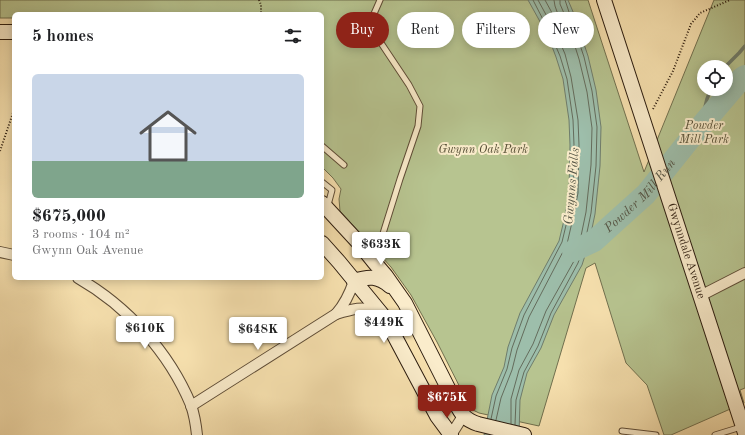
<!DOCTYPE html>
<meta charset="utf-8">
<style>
:root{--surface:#fff;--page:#f6f6f6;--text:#202124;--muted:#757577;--line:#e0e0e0;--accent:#8f2418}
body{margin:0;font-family:"Old Standard TT",serif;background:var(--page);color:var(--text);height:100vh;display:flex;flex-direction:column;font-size:15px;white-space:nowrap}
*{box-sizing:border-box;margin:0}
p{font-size:13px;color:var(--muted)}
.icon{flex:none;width:22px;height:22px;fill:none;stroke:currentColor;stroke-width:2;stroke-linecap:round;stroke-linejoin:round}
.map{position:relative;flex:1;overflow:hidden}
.side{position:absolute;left:12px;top:12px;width:312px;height:268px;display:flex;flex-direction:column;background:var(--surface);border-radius:6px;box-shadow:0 2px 10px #0003}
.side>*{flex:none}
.guide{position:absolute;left:336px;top:12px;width:349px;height:36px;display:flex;gap:8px}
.controls{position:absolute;left:697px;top:60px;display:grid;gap:8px}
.controls a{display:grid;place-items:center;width:36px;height:36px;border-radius:50%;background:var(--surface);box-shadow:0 2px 10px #0003;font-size:20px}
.price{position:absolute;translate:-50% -34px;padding:0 9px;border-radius:4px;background:#fff;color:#222;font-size:13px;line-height:26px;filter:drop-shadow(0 1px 2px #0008)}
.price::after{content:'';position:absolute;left:50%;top:24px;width:12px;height:9px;margin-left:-6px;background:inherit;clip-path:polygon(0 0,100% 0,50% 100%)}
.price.active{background:var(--accent);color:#fff}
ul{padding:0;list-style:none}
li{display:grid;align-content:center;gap:8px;height:212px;padding:0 20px}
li+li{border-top:1px solid var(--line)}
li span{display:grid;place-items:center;height:124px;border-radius:6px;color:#555}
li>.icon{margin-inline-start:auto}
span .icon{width:72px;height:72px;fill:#fffc;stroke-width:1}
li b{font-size:17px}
h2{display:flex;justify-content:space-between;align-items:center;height:48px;padding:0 20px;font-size:17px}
.pill{padding:0 14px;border-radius:18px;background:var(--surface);box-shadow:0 2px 10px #0003;font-size:14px;line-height:36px}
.pill.active{background:var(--accent);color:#fff}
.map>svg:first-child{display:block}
</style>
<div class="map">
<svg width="745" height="435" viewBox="0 0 745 435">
<rect width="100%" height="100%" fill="#f7e1af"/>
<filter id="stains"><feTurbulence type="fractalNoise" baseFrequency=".005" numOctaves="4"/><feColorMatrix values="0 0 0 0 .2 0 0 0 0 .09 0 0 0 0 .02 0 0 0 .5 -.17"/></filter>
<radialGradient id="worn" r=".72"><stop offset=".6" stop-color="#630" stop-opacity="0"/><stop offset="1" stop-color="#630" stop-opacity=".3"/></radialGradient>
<path fill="#b7c490" stroke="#71704f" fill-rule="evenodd" d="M0,0H588L644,172L714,0H745V388L740,390L744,403L671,435H664L647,385L626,363L595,263L586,268L539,426L479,413L471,409L437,342L411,295L391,267L340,211L339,199L341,189L333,178L322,167V14H14V18H0ZM704,67H726V89H704Z"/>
<path fill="#9dbeab" stroke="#6f7d6c" d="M528,0H568L574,14L588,56L596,90L601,127L600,166L595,214L589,243L582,265L554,315L541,348L527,373L520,400L519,435H484L492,395L504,367L508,347L520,313L559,241L565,216L569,192L570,145L569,120L563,79L556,57L548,36Z"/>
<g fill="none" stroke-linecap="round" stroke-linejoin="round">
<g stroke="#646c5c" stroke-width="1">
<path d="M545,0L557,22L559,23L560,20L555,6L554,0"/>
<path d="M491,419L496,396L507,369L512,348L524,315L562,242L568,217L573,193L574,145L573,120L567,79L560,56L551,35L533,0"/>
<path d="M496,420L501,398L512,370L517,350L529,317L567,244L573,218L578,193L579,145L578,120L571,77L565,54L556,33L538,0"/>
<path d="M511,424V399L519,370L533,344L546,311L574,261L580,241L586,212L591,165L592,128L587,92L579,59L566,18L560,4V0"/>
<path d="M515,425L516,400L524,372L538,346L551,313L578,263L585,242L591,213L596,166L597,127L592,91L584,57L565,0"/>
</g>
<g stroke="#6f7d6c" stroke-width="3.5">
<path d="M725,67L739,53L745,46"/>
<path d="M700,127L707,99L711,89"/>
</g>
<path stroke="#9dbeab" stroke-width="22" id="s1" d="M573,251L594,241L616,221L646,194L690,139L742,78L745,76"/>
<g stroke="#5e4c36" stroke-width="7">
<g id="lane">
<path d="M322,146L344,165"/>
<path d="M322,182L332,190L328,205"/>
<path d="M375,259L400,179L418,126L420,106L409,85L373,31V16L380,0"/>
<path d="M622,431L656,435"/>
<path d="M715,435L741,427"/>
</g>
</g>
<g stroke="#5e4c36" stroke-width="12">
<g id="street">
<path d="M0,252L14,255"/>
<path d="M78,278C127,306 169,352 191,405C194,414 196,425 197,435"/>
<path d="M700,296L745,273"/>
<path d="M336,314C345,304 350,293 354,281"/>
<path d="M191,406L336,314C352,309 363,306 379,311"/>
<path d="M451,435L463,416"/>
</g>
</g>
<g stroke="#2b1b0e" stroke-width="16">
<g id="secondary">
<path id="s2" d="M604,0L745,433"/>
<path d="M0,32H14"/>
<path d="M322,203L358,242L374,262L386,276L405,303L454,400C461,413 463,419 478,424L524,435"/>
<path d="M322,243L339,262L385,318L437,416L451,435"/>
<path d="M354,281C369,276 378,276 390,286"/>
</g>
</g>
<g stroke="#2b1b0e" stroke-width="2" stroke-dasharray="1 2" stroke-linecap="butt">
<path d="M259,0L261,5V14"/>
<path d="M653,109L673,71L691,24L700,13L730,0"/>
<path d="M0,151L14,110"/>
</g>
<use href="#lane" stroke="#faeccb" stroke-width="5"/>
<use href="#street" stroke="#faeccb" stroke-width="10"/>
<use href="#secondary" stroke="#faeccb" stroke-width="14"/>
</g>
<g text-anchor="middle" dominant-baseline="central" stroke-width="4" stroke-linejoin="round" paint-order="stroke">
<g font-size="12" font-style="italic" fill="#554e35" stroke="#faeccb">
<text x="704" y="126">Powder<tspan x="704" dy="14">Mill Park</tspan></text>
<text x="483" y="150">Gwynn Oak Park</text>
</g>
<g font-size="12" fill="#2b1b0e" stroke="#faeccb">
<text stroke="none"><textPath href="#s2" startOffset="264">Gwynndale Avenue</textPath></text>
</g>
<g font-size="13" font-style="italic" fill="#535445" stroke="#faeccb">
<text transform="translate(572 186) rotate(-85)">Gwynns Falls</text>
<text stroke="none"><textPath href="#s1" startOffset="88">Powder Mill Run</textPath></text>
</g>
</g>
<rect width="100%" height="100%" filter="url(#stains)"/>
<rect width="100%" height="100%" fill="url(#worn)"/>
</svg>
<div class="controls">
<a><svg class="icon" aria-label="locate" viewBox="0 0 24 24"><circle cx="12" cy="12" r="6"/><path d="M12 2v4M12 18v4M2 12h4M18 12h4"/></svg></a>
</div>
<b class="price" style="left:381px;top:266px">$633K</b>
<b class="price" style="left:384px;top:344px">$449K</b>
<b class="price" style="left:145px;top:350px">$610K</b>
<b class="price" style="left:258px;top:351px">$648K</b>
<b class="price active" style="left:447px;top:419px">$675K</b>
<div class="guide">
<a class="pill active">Buy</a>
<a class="pill">Rent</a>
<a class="pill">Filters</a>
<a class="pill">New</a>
</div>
<section class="side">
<h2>5 homes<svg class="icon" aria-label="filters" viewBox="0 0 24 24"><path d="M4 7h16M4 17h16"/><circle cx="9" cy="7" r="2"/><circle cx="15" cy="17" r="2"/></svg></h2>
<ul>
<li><span style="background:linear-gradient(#c9d6e8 70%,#7fa58c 0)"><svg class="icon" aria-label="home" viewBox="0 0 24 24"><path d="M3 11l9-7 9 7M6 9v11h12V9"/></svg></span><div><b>$675,000</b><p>3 rooms · 104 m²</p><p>Gwynn Oak Avenue</p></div></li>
</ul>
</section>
</div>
